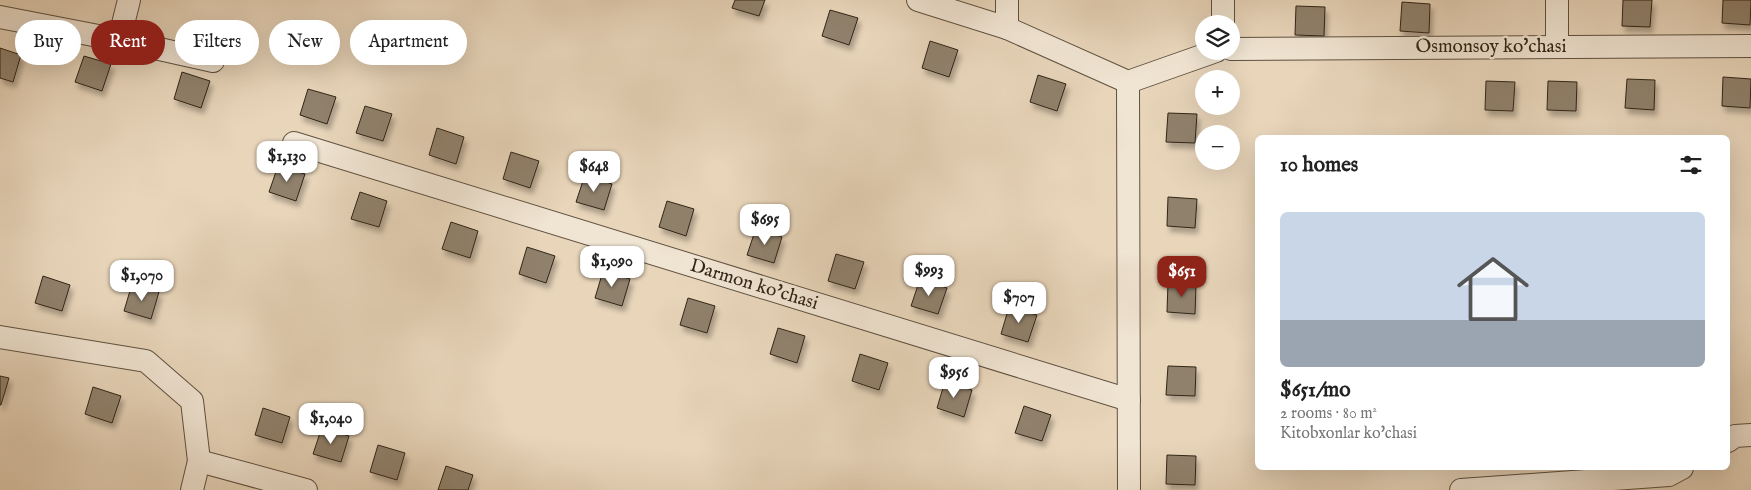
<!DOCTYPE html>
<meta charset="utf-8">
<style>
:root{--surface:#fff;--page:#f2f2f2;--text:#222;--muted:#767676;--line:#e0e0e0;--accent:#8f2418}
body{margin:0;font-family:"IM FELL English",serif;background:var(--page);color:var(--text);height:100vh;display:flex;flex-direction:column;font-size:19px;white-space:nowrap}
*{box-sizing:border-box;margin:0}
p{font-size:16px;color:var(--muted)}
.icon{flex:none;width:28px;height:28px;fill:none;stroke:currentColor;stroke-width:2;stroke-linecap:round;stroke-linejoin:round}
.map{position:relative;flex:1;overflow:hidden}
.drawer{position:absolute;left:1255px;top:135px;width:475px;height:335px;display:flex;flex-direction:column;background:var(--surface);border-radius:8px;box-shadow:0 5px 20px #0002}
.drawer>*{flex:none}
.banner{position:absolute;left:15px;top:20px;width:475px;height:45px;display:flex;gap:10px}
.fabs{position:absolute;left:1195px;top:15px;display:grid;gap:10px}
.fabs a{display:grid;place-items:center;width:45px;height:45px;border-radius:50%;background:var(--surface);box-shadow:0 5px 20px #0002;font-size:25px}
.price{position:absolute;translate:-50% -42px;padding:0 11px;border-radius:10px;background:#fff;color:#222;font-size:16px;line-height:32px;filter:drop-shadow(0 1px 2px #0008)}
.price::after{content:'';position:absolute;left:50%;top:30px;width:15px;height:11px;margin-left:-8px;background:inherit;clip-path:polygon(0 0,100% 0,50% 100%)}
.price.active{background:var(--accent);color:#fff}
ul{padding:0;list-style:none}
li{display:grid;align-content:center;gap:10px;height:265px;padding:0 25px}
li+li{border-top:1px solid var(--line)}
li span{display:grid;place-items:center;height:155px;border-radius:8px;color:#555}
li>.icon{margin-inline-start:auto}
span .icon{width:90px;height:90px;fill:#fffc;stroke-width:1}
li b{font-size:21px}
h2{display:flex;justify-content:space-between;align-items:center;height:60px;padding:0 25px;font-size:21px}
.tag{padding:0 18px;border-radius:22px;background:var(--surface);box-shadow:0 5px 20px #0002;font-size:18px;line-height:45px}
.tag.active{background:var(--accent);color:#fff}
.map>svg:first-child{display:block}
</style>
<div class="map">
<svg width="1751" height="490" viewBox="0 0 1751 490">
<defs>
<filter id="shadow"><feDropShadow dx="3" dy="5.5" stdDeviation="2.5" flood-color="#0004"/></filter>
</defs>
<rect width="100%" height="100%" fill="#e8d5ba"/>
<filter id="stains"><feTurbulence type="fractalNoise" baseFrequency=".004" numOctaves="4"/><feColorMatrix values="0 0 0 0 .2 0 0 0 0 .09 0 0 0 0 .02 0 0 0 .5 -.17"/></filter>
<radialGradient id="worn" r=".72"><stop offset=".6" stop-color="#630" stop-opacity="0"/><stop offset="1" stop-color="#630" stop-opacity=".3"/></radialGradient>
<g fill="#90816c" stroke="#312517" filter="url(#shadow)">
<path d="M735,0H765L759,16L732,8Z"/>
<path d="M1623,0H1652L1650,27L1622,26Z"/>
<path d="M1723,0H1751L1750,25L1722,23Z"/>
<path d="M1402,2L1430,4L1429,33L1400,31Z"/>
<path d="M1296,6L1325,7L1324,36L1295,35Z"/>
<path d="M830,10L858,18L849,45L822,36Z"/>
<path d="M930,41L958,50L949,77L922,68Z"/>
<path d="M0,48L21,55L13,82L0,78Z"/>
<path d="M84,56L111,64L102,91L75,82Z"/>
<path d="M182,72L210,81L201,108L174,99Z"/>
<path d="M1038,75L1066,84L1057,111L1030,102Z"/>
<path d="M1723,77L1751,79L1750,108L1722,106Z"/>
<path d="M1627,79L1655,80L1654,110L1625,108Z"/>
<path d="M1486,81L1515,82L1513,111L1485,110Z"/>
<path d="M1548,81L1577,82L1576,111L1547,110Z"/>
<path d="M308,89L336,97L327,124L300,115Z"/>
<path d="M365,106L392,114L383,141L356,133Z"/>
<path d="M1168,113L1197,114L1195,143L1166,142Z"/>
<path d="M437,128L464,137L456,164L429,155Z"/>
<path d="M511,152L539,161L530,188L503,179Z"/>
<path d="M278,166L305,174L296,201L269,192Z"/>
<path d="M585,175L612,184L604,210L576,202Z"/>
<path d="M360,192L387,201L379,227L351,219Z"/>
<path d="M1168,197L1197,199L1195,228L1167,226Z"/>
<path d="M667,201L694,209L686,236L659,227Z"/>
<path d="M451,222L478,231L470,258L442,249Z"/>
<path d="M756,228L782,237L774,263L747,255Z"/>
<path d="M527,247L555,256L546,283L519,274Z"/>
<path d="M836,254L864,262L855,289L828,281Z"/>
<path d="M603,271L630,279L622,306L595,298Z"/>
<path d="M43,276L70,285L62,311L35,303Z"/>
<path d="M920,279L947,288L938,314L911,306Z"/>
<path d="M1168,283L1196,285L1195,314L1167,312Z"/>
<path d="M132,284L159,292L151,319L124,311Z"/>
<path d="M688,298L715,306L707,333L680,325Z"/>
<path d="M1009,307L1037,315L1028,342L1001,334Z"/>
<path d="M778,328L805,336L797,363L770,354Z"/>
<path d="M860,354L888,363L879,390L852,381Z"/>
<path d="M1168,366L1196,367L1195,396L1166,395Z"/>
<path d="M0,376L9,378L1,405H0Z"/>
<path d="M945,381L972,390L964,417L937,408Z"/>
<path d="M93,387L121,396L112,423L85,414Z"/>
<path d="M1024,406L1051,415L1042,441L1015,433Z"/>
<path d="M263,408L290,417L282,443L255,435Z"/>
<path d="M322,427L349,436L341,462L313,454Z"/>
<path d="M378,445L405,453L397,480L370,472Z"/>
<path d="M1167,455L1196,456L1195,485L1166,484Z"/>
<path d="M446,466L473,475L468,490H438Z"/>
</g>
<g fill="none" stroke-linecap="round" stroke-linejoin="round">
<g stroke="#5f5140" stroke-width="24">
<g id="street">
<path d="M918,0L1007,28"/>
<path d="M1007,0V28L1128,82L1129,490"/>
<path d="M1557,0V47"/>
<path d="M0,17L119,40L213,61"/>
<path d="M1223,24V0"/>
<path d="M119,40L129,0"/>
<path d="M1231,49L1751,46"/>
<path d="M1128,82L1216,51"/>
<path d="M294,143L1129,400"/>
<path d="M0,337L146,361L192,401L199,461L306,490"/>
<path d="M1728,441L1735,436L1751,435"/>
<path d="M192,490L199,461"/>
<path d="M1461,490L1669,475L1682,468"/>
</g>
</g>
<use href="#street" stroke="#f0e4d2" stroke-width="22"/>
</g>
<g text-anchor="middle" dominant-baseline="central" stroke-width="5" stroke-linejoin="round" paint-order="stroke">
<g font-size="19" fill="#312517" stroke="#f0e4d2">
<text x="1491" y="47">Osmonsoy ko'chasi</text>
<text transform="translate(754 285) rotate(17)">Darmon ko'chasi</text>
</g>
</g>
<rect width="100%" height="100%" filter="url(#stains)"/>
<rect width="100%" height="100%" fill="url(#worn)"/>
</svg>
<div class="fabs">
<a><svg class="icon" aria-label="layers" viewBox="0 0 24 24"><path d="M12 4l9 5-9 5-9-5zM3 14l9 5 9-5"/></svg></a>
<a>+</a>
<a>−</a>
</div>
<b class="price" style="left:287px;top:183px">$1,130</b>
<b class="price" style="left:594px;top:193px">$648</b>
<b class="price" style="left:765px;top:246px">$695</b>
<b class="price" style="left:612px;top:288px">$1,090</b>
<b class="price" style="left:929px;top:297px">$993</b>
<b class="price active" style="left:1182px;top:298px">$651</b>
<b class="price" style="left:142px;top:302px">$1,070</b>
<b class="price" style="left:1019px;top:324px">$707</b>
<b class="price" style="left:954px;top:399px">$956</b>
<b class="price" style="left:331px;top:445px">$1,040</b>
<div class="banner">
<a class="tag">Buy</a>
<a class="tag active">Rent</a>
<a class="tag">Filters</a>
<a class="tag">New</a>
<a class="tag">Apartment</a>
</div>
<section class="drawer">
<h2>10 homes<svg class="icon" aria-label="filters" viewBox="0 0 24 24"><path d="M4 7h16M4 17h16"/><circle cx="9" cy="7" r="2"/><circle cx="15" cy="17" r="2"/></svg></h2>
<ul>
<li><span style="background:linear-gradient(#c9d6e8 70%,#9aa5b1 0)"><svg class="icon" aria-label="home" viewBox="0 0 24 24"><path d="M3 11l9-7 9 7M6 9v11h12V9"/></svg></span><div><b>$651/mo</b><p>2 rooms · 80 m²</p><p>Kitobxonlar ko'chasi</p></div></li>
</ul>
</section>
</div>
